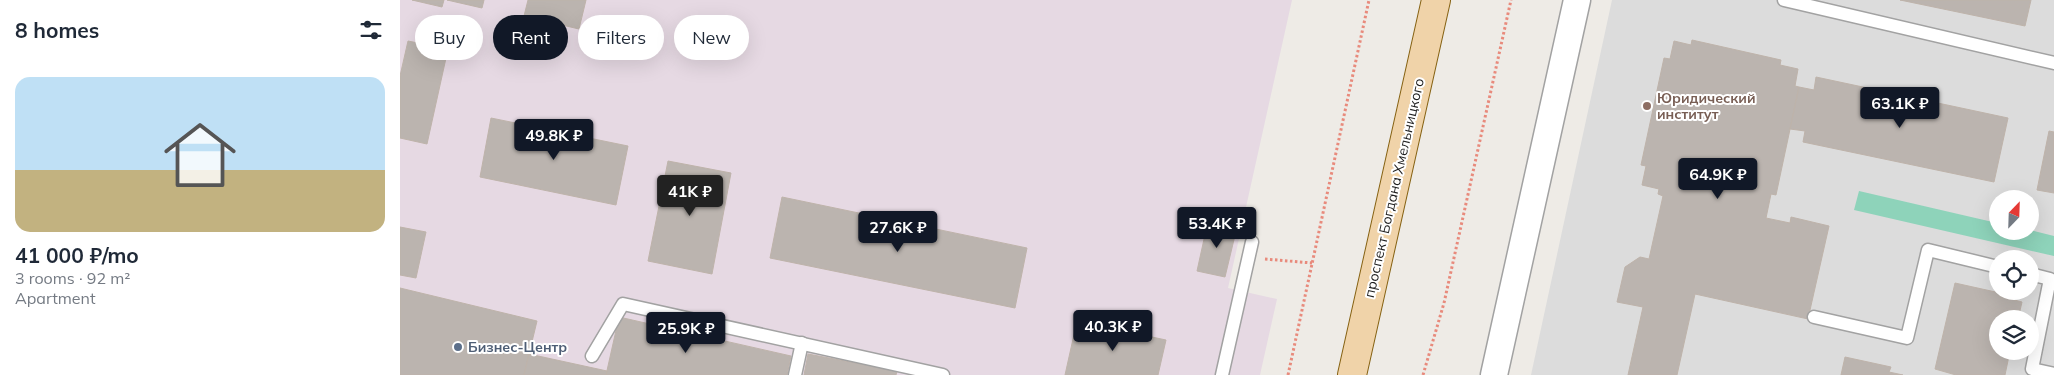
<!DOCTYPE html>
<meta charset="utf-8">
<style>
:root{--surface:#fff;--page:#f2f2f3;--text:#1f2937;--muted:#747a83;--accent:#111827}
body{margin:0;font-family:Mulish,sans-serif;background:var(--page);color:var(--text);height:100vh;display:flex;flex-direction:column;font-size:19px;white-space:nowrap}
*{box-sizing:border-box;margin:0}
p{font-size:16px;color:var(--muted)}
.icon{flex:none;width:28px;height:28px;fill:none;stroke:currentColor;stroke-width:2;stroke-linecap:round;stroke-linejoin:round}
.map{position:relative;flex:1;overflow:hidden}
.details{display:flex;flex-direction:column;background:var(--surface);width:400px}
.details>*{flex:none}
.hud{position:absolute;left:15px;top:15px;width:475px;height:45px;display:flex;gap:10px}
.needle{width:32px;rotate:23deg}
.tools{position:absolute;left:1589px;top:190px;display:grid;gap:10px}
.tools a{display:grid;place-items:center;width:50px;height:50px;border-radius:50%;background:var(--surface);box-shadow:0 5px 20px #0002;font-size:25px}
.price{position:absolute;translate:-50% -42px;padding:0 11px;border-radius:5px;background:var(--accent);color:#fff;font-size:16px;line-height:32px;filter:drop-shadow(0 1px 2px #0008)}
.price::after{content:'';position:absolute;left:50%;top:30px;width:15px;height:11px;margin-left:-8px;background:inherit;clip-path:polygon(0 0,100% 0,50% 100%)}
.price.active{background:#222;color:#fff}
ul{padding:0;list-style:none}
li{display:grid;align-content:center;gap:10px;height:265px;padding:0 15px}
li span{display:grid;place-items:center;height:155px;border-radius:15px;color:#555}
li>.icon{margin-inline-start:auto}
span .icon{width:90px;height:90px;fill:#fffc;stroke-width:1}
li b{font-size:21px}
h2{display:flex;justify-content:space-between;align-items:center;height:60px;padding:0 15px;font-size:21px}
.tag{padding:0 18px;border-radius:22px;background:var(--surface);box-shadow:0 5px 20px #0002;font-size:18px;line-height:45px}
.tag.active{background:var(--accent);color:#fff}
main{display:flex;flex:1;min-height:0}
.map>svg:first-child{display:block}
</style>
<main>
<section class="details">
<h2>8 homes<svg class="icon" aria-label="filters" viewBox="0 0 24 24"><path d="M4 7h16M4 17h16"/><circle cx="9" cy="7" r="2"/><circle cx="15" cy="17" r="2"/></svg></h2>
<ul>
<li><span style="background:linear-gradient(#bfe0f5 60%,#c2b280 0)"><svg class="icon" aria-label="home" viewBox="0 0 24 24"><path d="M3 11l9-7 9 7M6 9v11h12V9"/></svg></span><div><b>41 000 ₽/mo</b><p>3 rooms · 92 m²</p><p>Apartment</p></div></li>
</ul>
</section>
<div class="map">
<svg width="1654" height="375" viewBox="0 0 1654 375">
<rect width="100%" height="100%" fill="#eeebe6"/>
<path fill="#dcdcdc" fill-rule="evenodd" d="M1212,0H1654V375H1131ZM1598,199H1630V231H1598ZM1598,259H1630V291H1598ZM1598,319H1630V351H1598Z"/>
<path fill="#e6d9e3" d="M0,0H892L828,288L877,299L860,375H0Z"/>
<path fill="#8ed3ba" d="M1459,191L1597,223L1598,231L1630,230L1654,236V256L1454,210Z"/>
<g fill="#bbb4af" stroke="#beb3aa">
<path d="M12,0H44L42,7Z"/>
<path d="M47,0H84L82,8Z"/>
<path d="M128,0H186L179,29L124,16Z"/>
<path d="M1500,0H1631L1625,26Z"/>
<path d="M1292,40L1381,60L1380,65L1398,69L1395,86L1399,87L1376,195L1371,194L1366,218L1390,223L1391,217L1429,226L1408,319L1295,294L1277,375H1228L1243,307L1217,302L1225,267L1240,257L1249,259L1263,196L1258,194L1259,189L1242,185L1246,166L1241,165L1264,58L1270,59L1274,41L1291,45Z"/>
<path d="M8,41L48,49L27,144L0,138V76Z"/>
<path d="M1416,77L1608,118L1594,182L1403,142L1405,131L1390,129L1399,87L1414,90Z"/>
<path d="M91,118L228,146L216,205L80,177Z"/>
<path d="M1649,131L1654,132V193L1637,190Z"/>
<path d="M268,161L331,173L312,274L248,261Z"/>
<path d="M382,197L627,248L615,308L370,258Z"/>
<path d="M808,221L837,227L825,277L797,271Z"/>
<path d="M0,227L26,232L16,278L0,275Z"/>
<path d="M1555,283L1600,293L1599,296L1622,302L1618,319H1598V351H1610L1605,375H1556L1535,369Z"/>
<path d="M0,288L137,321L124,375H0Z"/>
<path d="M219,317L391,356L387,375H206Z"/>
<path d="M677,321L766,340L758,375H665Z"/>
<path d="M129,354L207,371L206,375H124Z"/>
<path d="M408,354L497,371L496,375H404Z"/>
<path d="M1445,357L1491,367L1489,372L1503,375H1441Z"/>
</g>
<g fill="none" stroke-linecap="round" stroke-linejoin="round">
<g stroke="#a2a2a2" stroke-width="15">
<g id="service">
<path d="M1384,0L1654,63"/>
<path d="M1630,274L1650,279L1632,369L1654,374"/>
<path d="M1414,317L1507,338L1528,250L1598,267"/>
<path d="M192,356L223,304L543,375"/>
<path d="M395,375L402,343"/>
<path d="M822,375L852,242"/>
</g>
</g>
<g stroke="#a2a2a2" stroke-width="29">
<path id="minor" d="M1094,375L1177,0"/>
</g>
<g stroke="#866213" stroke-width="30">
<path id="primary" d="M952,375L1036,0"/>
</g>
<g stroke="#e88a7c" stroke-width="3" stroke-dasharray="2.5 2.5" stroke-linecap="butt">
<path d="M865,259L912,263"/>
<path d="M888,375L969,0"/>
<path d="M1023,375L1044,303L1111,0"/>
</g>
<use href="#service" stroke="#fff" stroke-width="12"/>
<use href="#minor" stroke="#fff" stroke-width="26"/>
<use href="#primary" stroke="#f0d3a9" stroke-width="28"/>
</g>
<circle fill="#8d6e63" stroke="#fff" stroke-width="2" cx="1247" cy="106" r="5"/>
<circle fill="#5c6f8a" stroke="#fff" stroke-width="2" cx="58" cy="347" r="5"/>
<g text-anchor="middle" dominant-baseline="central" stroke-width="4" stroke-linejoin="round" paint-order="stroke">
<g font-size="14" font-weight="bold" fill="#785e54" stroke="#fff" text-anchor="start">
<text x="1257" y="98">Юридический<tspan x="1257" dy="16">институт</tspan></text>
</g>
<g font-size="14" fill="#1e1e1e" stroke="#fff">
<text transform="translate(994 188) rotate(-77)">проспект Богдана Хмельницкого</text>
</g>
<g font-size="14" font-weight="bold" fill="#4e5e75" stroke="#fff" text-anchor="start">
<text x="68" y="347">Бизнес-Центр</text>
</g>
</g>
</svg>
<div class="tools">
<a><svg class="needle" viewBox="-14 -14 28 28"><path d="M0-13l5 13h-10z" fill="#e53935"/><path d="M0 13l5-13h-10z" fill="#747a83"/></svg></a>
<a><svg class="icon" aria-label="locate" viewBox="0 0 24 24"><circle cx="12" cy="12" r="6"/><path d="M12 2v4M12 18v4M2 12h4M18 12h4"/></svg></a>
<a><svg class="icon" aria-label="layers" viewBox="0 0 24 24"><path d="M12 4l9 5-9 5-9-5zM3 14l9 5 9-5"/></svg></a>
</div>
<b class="price" style="left:1500px;top:129px">63.1K ₽</b>
<b class="price" style="left:154px;top:161px">49.8K ₽</b>
<b class="price" style="left:1318px;top:200px">64.9K ₽</b>
<b class="price active" style="left:290px;top:217px">41K ₽</b>
<b class="price" style="left:817px;top:249px">53.4K ₽</b>
<b class="price" style="left:498px;top:253px">27.6K ₽</b>
<b class="price" style="left:713px;top:352px">40.3K ₽</b>
<b class="price" style="left:286px;top:354px">25.9K ₽</b>
<div class="hud">
<a class="tag">Buy</a>
<a class="tag active">Rent</a>
<a class="tag">Filters</a>
<a class="tag">New</a>
</div>
</div>
</main>
